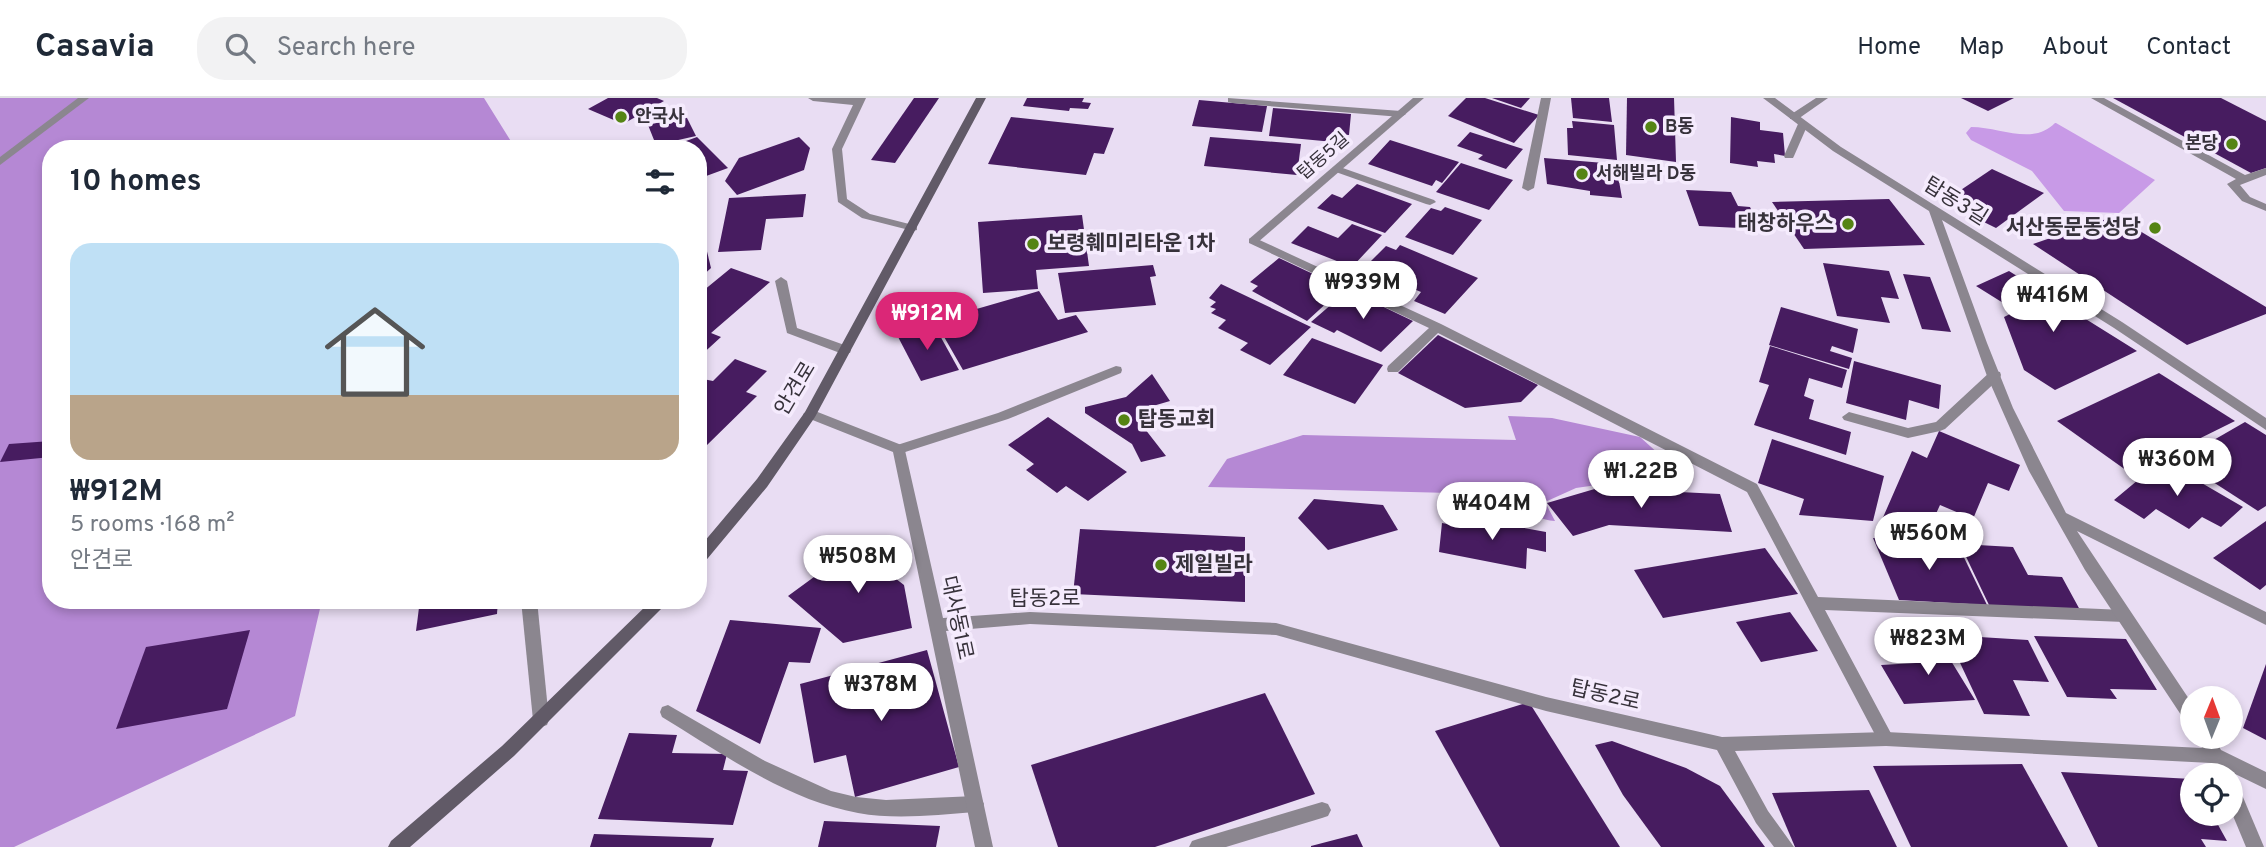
<!DOCTYPE html>
<meta charset="utf-8">
<style>
:root{--surface:#fff;--page:#f2f2f3;--text:#1f2937;--muted:#747a83;--line:#e0e1e3;--accent:#db2777}
body{margin:0;font-family:Overpass,"Noto Sans KR",sans-serif;background:var(--page);color:var(--text);height:100vh;display:flex;flex-direction:column;font-size:26px;white-space:nowrap}
*{box-sizing:border-box;margin:0}
p{font-size:23px;color:var(--muted)}
.icon{flex:none;width:38px;height:38px;fill:none;stroke:currentColor;stroke-width:2;stroke-linecap:round;stroke-linejoin:round}
.map{position:relative;flex:1;overflow:hidden}
.side{position:absolute;left:42px;top:42px;width:665px;height:469px;display:flex;flex-direction:column;background:var(--surface);border-radius:28px;box-shadow:0 4px 10px #0003}
.side>*{flex:none}
.needle{width:46px;rotate:1deg}
.controls{position:absolute;left:2180px;top:588px;display:grid;gap:14px}
.controls a{display:grid;place-items:center;width:63px;height:63px;border-radius:50%;background:var(--surface);box-shadow:0 4px 10px #0003;font-size:35px}
.price{position:absolute;translate:-50% -60px;padding:0 16px;border-radius:24px;background:#fff;color:#222;font-size:23px;line-height:46px;filter:drop-shadow(0 2px 4px #0008)}
.price::after{content:'';position:absolute;left:50%;top:42px;width:21px;height:16px;margin-left:-10px;background:inherit;clip-path:polygon(0 0,100% 0,50% 100%)}
.price.active{background:var(--accent);color:#fff}
ul{padding:0;list-style:none}
li{display:grid;align-content:center;gap:14px;height:371px;padding:0 28px}
li span{display:grid;place-items:center;height:217px;border-radius:21px;color:#555}
li>.icon{margin-inline-start:auto}
span .icon{width:126px;height:126px;fill:#fffc;stroke-width:1}
li b{font-size:30px}
h2{display:flex;justify-content:space-between;align-items:center;height:84px;padding:0 28px;font-size:30px}
header{display:flex;align-items:center;gap:42px;box-sizing:border-box;height:98px;padding:0 35px;background:var(--surface);border-bottom:2px solid var(--line)}
header strong{font-size:33px}
nav{display:flex;gap:38px;margin-inline-start:auto;font-size:24px}
.search{width:490px;height:63px;background:var(--page);display:flex;align-items:center;gap:18px;box-sizing:border-box;padding:0 24px;border-radius:28px;color:var(--muted);font-size:26px}
.map>svg:first-child{display:block}
</style>
<header>
<strong>Casavia</strong>
<div class="search"><svg class="icon" aria-label="search" viewBox="0 0 24 24"><circle cx="10" cy="10" r="6"/><path d="M15 15l6 6"/></svg>Search here</div>
<nav><a>Home</a><a>Map</a><a>About</a><a>Contact</a></nav>
</header>
<div class="map">
<svg width="2266" height="749" viewBox="0 0 2266 749">
<rect width="100%" height="100%" fill="#e9ddf3"/>
<path fill="#c89ae7" d="M2055,25H2056L2155,82L2119,115L2064,113L2032,73L1971,42L1966,35L1971,29C2001,29 2032,48 2055,25Z"/>
<g fill="#b588d4">
<path d="M0,0H484L512,45L509,51H51V502H322L295,618L14,749H0Z"/>
<path d="M1508,318L1552,320L1640,339L1680,375L1576,390L1545,404L1555,423C1525,420 1518,402 1491,396L1208,389L1227,361L1303,337L1516,342Z"/>
</g>
<g fill="#471c60">
<path d="M608,0H657L664,3L623,26L588,11Z"/>
<path d="M914,0H939L895,65L871,62Z"/>
<path d="M1027,0H1084L1082,4L1091,5L1088,11L1070,10L1069,13L1023,8Z"/>
<path d="M1466,0H1485L1539,17L1514,45L1448,18Z"/>
<path d="M1492,0H1530L1521,10Z"/>
<path d="M1571,0H1609L1612,24L1573,20Z"/>
<path d="M1627,0H1674L1676,64L1626,57Z"/>
<path d="M1961,0H2014L1988,13Z"/>
<path d="M2113,0H2221L2266,23V70L2251,75Z"/>
<path d="M1199,2L1267,8L1262,34L1192,28Z"/>
<path d="M1273,10L1351,16L1349,37L1334,36V44L1269,38Z"/>
<path d="M686,18L696,38L656,47L648,27Z"/>
<path d="M1011,19L1114,30L1104,56L1094,55L1086,77L988,66Z"/>
<path d="M1731,19L1760,24V32L1783,35L1785,58L1774,56L1775,65L1757,63L1758,69L1730,65Z"/>
<path d="M1572,23L1614,27L1617,62L1568,57L1567,30H1573Z"/>
<path d="M1470,34L1523,51L1506,71L1478,61L1483,57L1457,48Z"/>
<path d="M697,39L728,70L698,81V51H664Z"/>
<path d="M799,39L810,50L804,72L737,97L725,83L739,60Z"/>
<path d="M1210,39L1301,46L1297,77L1204,68Z"/>
<path d="M1390,42L1459,64L1442,85L1436,82L1432,88L1368,66Z"/>
<path d="M1544,60L1616,66L1622,100L1590,97V93L1547,86Z"/>
<path d="M1461,65L1513,82L1489,112L1436,94Z"/>
<path d="M1992,71L2044,95L1996,130L1943,104Z"/>
<path d="M1357,86L1412,106L1385,135L1317,110L1332,96L1342,100Z"/>
<path d="M1686,92L1731,94L1738,108L1750,109L1760,131L1699,128Z"/>
<path d="M806,96L803,119L766,121L761,152L718,154L729,100Z"/>
<path d="M1889,101L1925,147L1804,151L1772,104Z"/>
<path d="M1445,109L1482,122L1453,157L1405,139L1431,110L1441,113Z"/>
<path d="M698,116L711,170L698,182Z"/>
<path d="M1082,117L1089,168L1036,172L1038,191L983,195L978,124Z"/>
<path d="M2115,118L2266,209V216L2187,247L2033,146Z"/>
<path d="M1352,126L1382,137L1352,169L1291,145L1308,128L1338,140Z"/>
<path d="M1400,147L1478,180L1445,216L1414,203L1421,194L1385,179L1390,172L1370,164L1386,148L1396,152Z"/>
<path d="M1279,160L1343,190L1307,223L1252,193L1258,188L1250,184Z"/>
<path d="M1823,165L1889,173L1899,201L1881,199L1890,225L1837,218Z"/>
<path d="M1153,167L1156,178L1150,179L1156,207L1065,215L1058,175Z"/>
<path d="M731,170L770,184L711,235L721,239L698,260V197Z"/>
<path d="M2009,173L2137,253L2055,292L2024,272L2004,219L2016,213L1976,188Z"/>
<path d="M1903,176L1930,179L1951,234L1922,231Z"/>
<path d="M1221,186L1311,229L1270,267L1240,252L1248,245L1218,230L1226,222L1211,215L1216,211L1210,209L1216,204L1209,200Z"/>
<path d="M1348,192L1413,223L1381,254L1337,232L1334,235L1311,224Z"/>
<path d="M1039,193L1058,222L1076,217L1088,234L963,272L935,223Z"/>
<path d="M1781,209L1858,231L1853,255L1832,248L1830,253L1852,260L1849,271L1769,247Z"/>
<path d="M933,225L959,272L921,283L896,235Z"/>
<path d="M1438,237L1538,287L1521,304L1465,310L1398,275Z"/>
<path d="M1312,240L1383,267L1355,306L1283,277Z"/>
<path d="M1770,248L1847,272L1842,290L1809,280L1804,298L1814,302L1809,321L1851,334L1846,357L1754,327L1769,287L1759,284Z"/>
<path d="M735,261L767,273L746,294L757,298L706,348L698,345V280L713,283Z"/>
<path d="M1854,263L1941,287L1939,311L1909,302L1906,322L1846,305Z"/>
<path d="M2159,275L2235,323L2130,375L2057,323Z"/>
<path d="M1152,276L1170,303L1146,310L1157,329L1145,331L1166,358L1141,364L1132,346L1085,315V309L1126,299Z"/>
<path d="M1048,319L1127,374L1088,403L1066,388L1057,395L1026,372L1034,366L1008,347Z"/>
<path d="M2245,324L2266,337V408L2258,413L2179,362Z"/>
<path d="M1939,333L2020,367L2009,393L1988,385L1973,421L1940,407L1924,442L1881,424L1912,353L1927,360Z"/>
<path d="M1772,341L1884,378L1873,423L1799,417L1804,401L1758,385Z"/>
<path d="M51,343V359L0,364L9,346Z"/>
<path d="M2162,362L2243,409L2221,429L2202,419L2189,431L2156,411L2144,421L2114,402Z"/>
<path d="M1598,390L1720,396L1732,434L1609,427L1573,438L1547,405Z"/>
<path d="M1314,401L1383,407L1398,432L1328,452L1298,420Z"/>
<path d="M1470,420L1546,434V454L1527,450L1526,471L1439,454L1442,425L1468,430Z"/>
<path d="M2266,423V487L2260,492L2213,460Z"/>
<path d="M1080,431L1245,439V504L1073,496Z"/>
<path d="M870,438L905,466L891,477L904,487L912,530L843,545L788,498Z"/>
<path d="M1873,440L1957,445L1987,507L1899,502Z"/>
<path d="M1960,446L2013,449L2028,477L2062,479L2080,512L1989,507Z"/>
<path d="M1765,450L1798,496L1663,520L1634,472Z"/>
<path d="M420,502H498L497,516L416,533Z"/>
<path d="M1790,514L1818,553L1761,564L1736,524Z"/>
<path d="M730,522L821,530L810,565L789,564L760,646L696,613Z"/>
<path d="M250,532L227,611L116,631L146,549Z"/>
<path d="M1947,537L2028,542L2049,584L2013,582L2030,618L1984,616Z"/>
<path d="M2034,538L2126,541L2157,592L2110,591L2117,601L2067,599Z"/>
<path d="M1940,545L1975,602L1904,606L1881,567L1916,565L1905,547Z"/>
<path d="M927,552L959,669L855,699L846,657L814,665L800,586Z"/>
<path d="M2266,566V642L2243,630Z"/>
<path d="M1265,595L1315,696L1155,749H1058L1031,667Z"/>
<path d="M1529,604L1620,749H1500L1435,633Z"/>
<path d="M629,635L677,637L672,655L727,656L723,672L748,673L733,727L598,721Z"/>
<path d="M1612,643L1686,670L1720,688L1765,749H1661L1623,697L1595,647Z"/>
<path d="M2022,666L2068,749H1911L1873,668Z"/>
<path d="M2061,674L2192,681L2193,716H2212L2227,743L2201,741L2206,749H2098Z"/>
<path d="M1869,692L1897,749H1795L1772,695Z"/>
<path d="M824,723L940,728L936,749H818Z"/>
<path d="M594,736L714,740L711,749H590Z"/>
<path d="M1357,736L1363,749H1311V748Z"/>
</g>
<g fill="none" stroke-linecap="round" stroke-linejoin="round">
<g fill="#8b868f" fill-rule="evenodd">
<path d="M78,0H89L0,67V59Z"/>
<path d="M808,0H866L842,51L847,101L870,116L917,128V132L913,133L862,120L838,104L832,51L853,7L813,3Z"/>
<path d="M1228,0L1401,13L1406,16L1401,19L1232,5L1228,4Z"/>
<path d="M1541,0H1551L1534,90L1528,93L1522,90Z"/>
<path d="M1816,0H1828L1798,21H1790V17Z"/>
<path d="M2091,0H2104L2245,77L2266,70V77L2240,87L2250,99L2266,106V113L2242,103L2227,86L2236,81Z"/>
<path d="M1803,23L1808,26L1794,58L1793,60H1785L1784,58L1798,26Z"/>
<path d="M1337,68L1434,102L1436,104L1430,107L1426,106L1333,73L1332,71Z"/>
<path d="M1253,139L1441,226L1757,386L1818,499L2124,512L2129,514L2132,518L2129,522L2124,524L1825,512L1894,641L1892,646L1886,648L1880,646L1747,394L1438,235L1398,274H1388L1387,271L1388,268L1429,230L1249,145V141Z"/>
<path d="M781,179L787,183L797,230L850,249L851,252L850,255H840L787,235L775,183Z"/>
<path d="M1116,268L1121,269L1122,272L1121,275L1008,321L899,356L892,351L894,348L998,315Z"/>
<path d="M1995,273L2000,274L2001,277L2000,280L1945,331L1940,333L1908,340L1844,322L1842,319L1849,314L1908,330L1936,324L1990,274Z"/>
<path d="M521,502H537L549,622L547,627L541,629L535,627L533,622Z"/>
<path d="M668,607L765,663L831,693L856,699L886,702L975,698L981,700L984,706L981,712L975,714C936,717 896,722 858,715C786,702 723,656 662,619L660,614L662,609Z"/>
<path d="M1322,704L1328,706L1331,712L1328,718L1322,720L1226,749H1189L1192,743L1198,741Z"/>
</g>
<g fill="#8b868f" fill-rule="evenodd">
<path d="M1413,0H1424L1257,145H1249V141Z"/>
<path d="M1763,0H1775L1841,49L2122,224L2266,320V332L2114,230L1942,122L1987,245L2013,310L2066,415L2266,514V527L2077,433L2193,607V628L2187,626L2085,472L2029,373L1987,278L1929,113L1833,53Z"/>
<path d="M810,311L904,348L943,520L1030,514L1276,525L1546,599L1722,639L1886,634L2202,650L2197,639H2214L2221,652L2266,674V691L2233,675L2231,683V677H2217L2211,665L1886,648L1735,653L1768,713L1794,749H1774L1756,725L1717,652L1546,613L1276,537L1030,526L946,533L993,749H975L893,354L805,319L803,316Z"/>
<path d="M2231,683L2237,685L2264,749H2246L2231,713Z"/>
</g>
<g fill="#615a67" fill-rule="evenodd">
<path d="M976,0H986L815,319L767,389L703,466L698,468V451L757,381L805,314Z"/>
<path d="M652,502H670L514,658L410,749H388L391,743L502,648Z"/>
</g>
</g>
<g fill="#558414" stroke="#f5ebfd" stroke-width="2.5">
<circle cx="621" cy="19" r="7"/>
<circle cx="1651" cy="29" r="7"/>
<circle cx="2232" cy="46" r="7"/>
<circle cx="1582" cy="76" r="7"/>
<circle cx="1848" cy="126" r="7"/>
<circle cx="2155" cy="130" r="7"/>
<circle cx="1033" cy="146" r="7"/>
<circle cx="1124" cy="322" r="7"/>
<circle cx="1161" cy="467" r="7"/>
</g>
<g text-anchor="middle" dominant-baseline="central" stroke-width="7" stroke-linejoin="round" paint-order="stroke">
<g font-size="18" font-weight="bold" fill="#37323b" stroke="#f5ebfd" text-anchor="start">
<text x="635" y="19">안국사</text>
<text x="1665" y="29">B동</text>
<text x="2218" y="46" text-anchor="end">본당</text>
<text x="1596" y="76">서해빌라 D동</text>
</g>
<g font-size="18" fill="#37323b" stroke="#f5ebfd">
<text transform="translate(1324 59) rotate(-41)">탑동5길</text>
</g>
<g font-size="21" fill="#37323b" stroke="#f5ebfd">
<text transform="translate(1955 104) rotate(32)">탑동3길</text>
<text transform="translate(796 291) rotate(-59)">안견로</text>
<text x="1045" y="501">탑동2로</text>
<text transform="translate(956 520) rotate(78)">대사동1로</text>
<text transform="translate(1605 598) rotate(13)">탑동2로</text>
</g>
<g font-size="21" font-weight="bold" fill="#37323b" stroke="#f5ebfd" text-anchor="start">
<text x="1834" y="126" text-anchor="end">태창하우스</text>
<text x="2141" y="130" text-anchor="end">서산동문동성당</text>
<text x="1047" y="146">보령훼미리타운 1차</text>
<text x="1138" y="322">탑동교회</text>
<text x="1175" y="467">제일빌라</text>
</g>
</g>
</svg>
<div class="controls">
<a><svg class="needle" viewBox="-14 -14 28 28"><path d="M0-13l5 13h-10z" fill="#e53935"/><path d="M0 13l5-13h-10z" fill="#747a83"/></svg></a>
<a><svg class="icon" aria-label="locate" viewBox="0 0 24 24"><circle cx="12" cy="12" r="6"/><path d="M12 2v4M12 18v4M2 12h4M18 12h4"/></svg></a>
</div>
<b class="price" style="left:1363px;top:223px">₩939M</b>
<b class="price" style="left:2053px;top:236px">₩416M</b>
<b class="price active" style="left:927px;top:254px">₩912M</b>
<b class="price" style="left:2177px;top:400px">₩360M</b>
<b class="price" style="left:1641px;top:412px">₩1.22B</b>
<b class="price" style="left:1492px;top:444px">₩404M</b>
<b class="price" style="left:1929px;top:474px">₩560M</b>
<b class="price" style="left:858px;top:497px">₩508M</b>
<b class="price" style="left:1928px;top:579px">₩823M</b>
<b class="price" style="left:881px;top:625px">₩378M</b>
<section class="side">
<h2>10 homes<svg class="icon" aria-label="filters" viewBox="0 0 24 24"><path d="M4 7h16M4 17h16"/><circle cx="9" cy="7" r="2"/><circle cx="15" cy="17" r="2"/></svg></h2>
<ul>
<li><span style="background:linear-gradient(#bfe0f5 70%,#b9a48a 0)"><svg class="icon" aria-label="home" viewBox="0 0 24 24"><path d="M3 11l9-7 9 7M6 9v11h12V9"/></svg></span><div><b>₩912M</b><p>5 rooms · 168 m²</p><p>안견로</p></div></li>
</ul>
</section>
</div>
